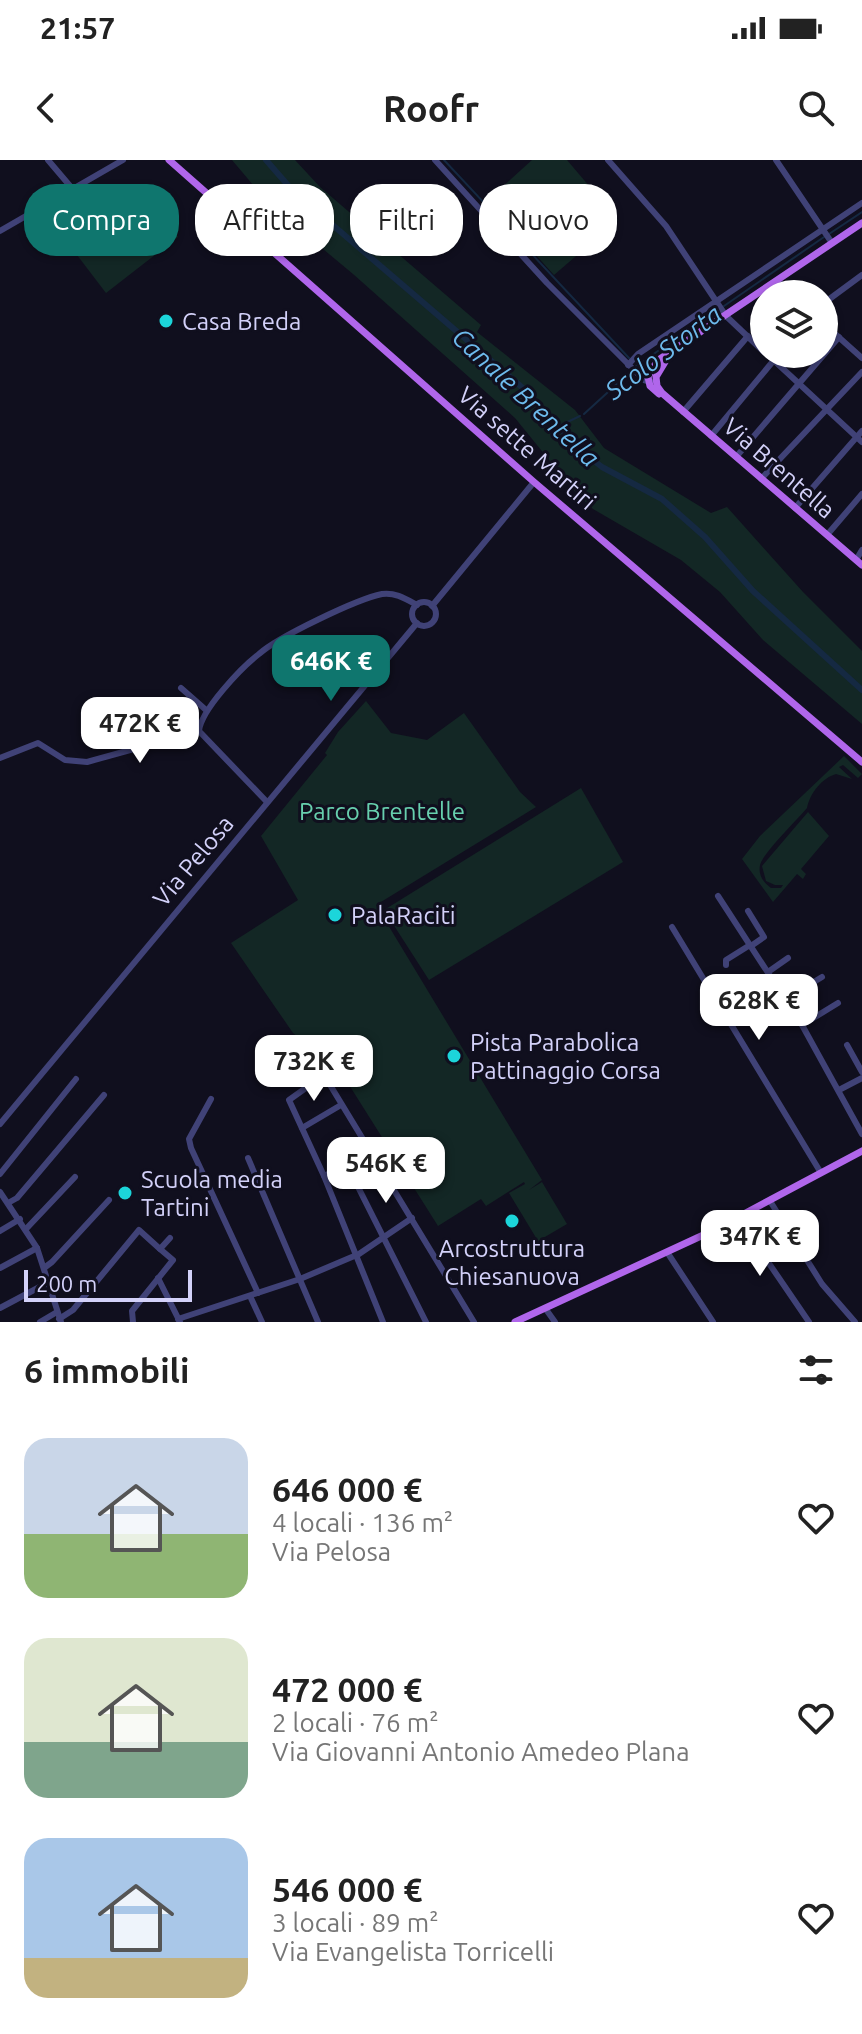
<!DOCTYPE html>
<html lang="it">
<meta charset="utf-8">
<style>
:root{--surface:#fff;--page:#f2f2f2;--text:#222;--muted:#767676;--accent:#0f766e}
body{margin:0;font-family:Ubuntu,sans-serif;background:var(--page);color:var(--text);height:100vh;display:flex;flex-direction:column;font-size:30px;white-space:nowrap}
*{box-sizing:border-box;margin:0}
p{font-size:26px;color:var(--muted)}
.icon{flex:none;width:44px;height:44px;fill:none;stroke:currentColor;stroke-width:2;stroke-linecap:round;stroke-linejoin:round}
.map{position:relative;height:1162px;overflow:hidden}
.panel{display:flex;flex-direction:column;background:var(--surface);flex:1}
.panel>*{flex:none}
.guide{position:absolute;left:24px;top:24px;width:814px;height:72px;display:flex;gap:16px}
.fabs{position:absolute;left:750px;top:120px;display:grid;gap:16px}
.fabs a{display:grid;place-items:center;width:88px;height:88px;border-radius:50%;background:var(--surface);box-shadow:0 2px 6px #0004;font-size:40px}
.scale{position:absolute;left:24px;bottom:20px;width:168px;box-sizing:border-box;padding-left:8px;border:4px solid #d3d1f9;border-top:0;font-size:22px;line-height:28px;white-space:nowrap;color:#d3d1f9;-webkit-text-stroke:6px #100f1e;paint-order:stroke}
.price{position:absolute;translate:-50% -68px;padding:0 18px;border-radius:16px;background:#fff;color:#222;font-size:26px;line-height:52px;filter:drop-shadow(0 2px 4px #0008)}
.price::after{content:'';position:absolute;left:50%;top:48px;width:24px;height:18px;margin-left:-12px;background:inherit;clip-path:polygon(0 0,100% 0,50% 100%)}
.price.active{background:var(--accent);color:#fff}
ul{padding:0;list-style:none}
li{display:flex;align-items:center;gap:24px;height:200px;padding:0 24px}
li span{display:grid;place-items:center;flex:none;width:224px;height:160px;border-radius:24px;color:#555}
li>.icon{margin-inline-start:auto}
span .icon{width:96px;height:96px;fill:#fffc;stroke-width:1}
li b{font-size:34px}
h2{display:flex;justify-content:space-between;align-items:center;height:96px;padding:0 24px;font-size:34px}
.pill{padding:0 28px;border-radius:32px;background:var(--surface);box-shadow:0 2px 6px #0004;font-size:28px;line-height:72px}
.pill.active{background:var(--accent);color:#fff}
.status{display:flex;justify-content:space-between;align-items:center;height:56px;padding:0 40px;background:var(--surface);direction:ltr}
.status svg{height:22px;fill:currentColor}
header{display:flex;justify-content:space-between;align-items:center;height:104px;padding:0 24px;background:var(--surface);font-size:36px;font-weight:700}
.map>svg:first-child{display:block}
</style>
<div class="status"><b>21:57</b><svg viewBox="0 0 49 12"><path d="M0 12V9h3v3zM5 12V6h3v6zM10 12V3h3v9zM15 12V0h3v12zM26 1h20v11H26zM47 4h2v5h-2z"/></svg></div>
<header><svg class="icon" aria-label="back" viewBox="0 0 24 24"><path d="M15 5l-7 7 7 7"/></svg>Roofr<svg class="icon" aria-label="search" viewBox="0 0 24 24"><circle cx="10" cy="10" r="6"/><path d="M15 15l6 6"/></svg></header>
<div class="map">
<svg width="862" height="1162" viewBox="0 0 862 1162">
<rect width="100%" height="100%" fill="#100f1e"/>
<g fill="#132725">
<path d="M232,0H295L320,27L481,165L477,172L575,250L604,288L711,353L727,347L803,432L862,491V564L763,480L720,432L681,400L593,349L576,333L515,258L353,114L269,44Z"/>
<path d="M532,0H567L618,60L554,115L487,41Z"/>
<path d="M145,35L178,77L106,133L74,91Z"/>
<path d="M366,541L391,573L427,580L464,553L520,632L536,647L376,745L542,1020L529,1030L542,1022L567,1064L538,1081L509,1033L525,1024L524,1022L486,1046L481,1039L438,1066L327,890L300,879L293,873L231,783L298,740L261,676L327,595L325,593L338,572Z"/>
<path d="M844,596L862,614L858,618L843,605L839,607L852,619L836,614C822,618 810,633 807,648C798,659 763,693 760,705C758,715 763,722 771,728H781L783,725H775L766,721L762,706L808,652L829,676L801,709L806,714L803,719L797,714L773,742L742,699L760,676Z"/>
<path d="M581,628L623,702L429,820L384,750Z"/>
</g>
<g fill="none" stroke-linecap="round" stroke-linejoin="round">
<g stroke="#152942" stroke-width="2">
<path d="M444,0L629,198"/>
<path d="M829,74L862,52"/>
<path d="M724,146L824,77"/>
<path d="M635,207L718,149"/>
<path d="M584,254L630,212"/>
<path d="M559,266L580,256"/>
</g>
<path stroke="#152942" stroke-width="6" d="M266,0L293,31L524,229L579,289L602,307L662,339L705,377L753,431L862,530"/>
<g stroke="#404277" stroke-width="6">
<path d="M48,0L99,60"/>
<path d="M435,0L547,123L644,220L651,222"/>
<path d="M608,0L666,66L726,156L764,192"/>
<path d="M776,0L832,83"/>
<path d="M0,71L123,0"/>
<path d="M778,121L791,134"/>
<path d="M824,143L862,115"/>
<path d="M824,164L862,198"/>
<path d="M767,194L862,282"/>
<path d="M628,205L638,194L862,43"/>
<path d="M683,252L748,176"/>
<path d="M711,276L779,194"/>
<path d="M736,297L839,177"/>
<path d="M761,319L862,212"/>
<path d="M795,348L862,271"/>
<path d="M827,375L862,334"/>
<path d="M856,400L862,390"/>
<circle cx="424" cy="454" r="12"/>
<path d="M432,446L534,322"/>
<path d="M181,528L206,550"/>
<path d="M0,598L38,583L65,600L87,602L199,571"/>
<path d="M267,642L199,571C201,550 241,508 259,494C278,477 357,439 382,434C395,432 406,439 417,445"/>
<path d="M718,736L802,865L862,974"/>
<path d="M748,751L764,777L751,786"/>
<path d="M672,767L821,1013"/>
<path d="M726,805V800L750,785"/>
<path d="M768,812L788,798"/>
<path d="M786,839L822,817"/>
<path d="M802,865L838,843"/>
<path d="M847,885L862,912"/>
<path d="M839,930L862,918"/>
<path d="M211,939L189,979L191,988L258,1133"/>
<path d="M0,964L417,463"/>
<path d="M302,968L341,945"/>
<path d="M248,998L318,1162"/>
<path d="M0,1014L76,919"/>
<path d="M324,1016L347,1005L426,1162"/>
<path d="M0,1032L37,1088L61,1162"/>
<path d="M770,1041L822,1124L855,1162"/>
<path d="M8,1043L17,1038L104,935"/>
<path d="M738,1058L809,1162"/>
<path d="M26,1069L75,1017"/>
<path d="M0,1071L20,1059"/>
<path d="M667,1092L713,1162"/>
<path d="M0,1108L37,1088"/>
<path d="M44,1108L52,1102L109,1040"/>
<path d="M158,1118L180,1162"/>
<path d="M250,1136L262,1162"/>
<path d="M0,1148L49,1122"/>
<path d="M545,1148L555,1162"/>
<path d="M59,1159L73,1150L139,1070L160,1089"/>
<path d="M178,1159L300,1119L359,1094L412,1058"/>
<path d="M40,1162L57,1152"/>
<path d="M133,1162L132,1151L173,1100L160,1089L170,1078"/>
<path d="M383,1162L324,1016L289,940L324,915L474,1162"/>
</g>
<g stroke="#b066eb" stroke-width="7">
<path d="M169,0L534,322L862,602"/>
<path d="M671,192L656,217L657,226L662,233L862,405"/>
<path d="M659,234L650,226L648,217L657,201L862,63"/>
<path d="M515,1162L712,1071L862,991"/>
</g>
</g>
<g fill="#1cd5da" stroke="#100f1e" stroke-width="3">
<circle cx="166" cy="161" r="8"/>
<circle cx="335" cy="755" r="8"/>
<circle cx="454" cy="896" r="8"/>
<circle cx="125" cy="1033" r="8"/>
<circle cx="512" cy="1061" r="8"/>
</g>
<g text-anchor="middle" dominant-baseline="central" stroke-width="6" stroke-linejoin="round" paint-order="stroke">
<g font-size="24" fill="#d3d1f9" stroke="#100f1e" text-anchor="start">
<text x="182" y="161">Casa Breda</text>
<text x="351" y="755">PalaRaciti</text>
<text x="470" y="882">Pista Parabolica<tspan x="470" dy="28">Pattinaggio Corsa</tspan></text>
<text x="141" y="1019">Scuola media<tspan x="141" dy="28">Tartini</tspan></text>
<text x="512" y="1088" text-anchor="middle">Arcostruttura<tspan x="512" dy="28">Chiesanuova</tspan></text>
</g>
<g font-size="24" fill="#d3d1f9" stroke="#100f1e">
<text transform="translate(527 288) rotate(41)">Via sette Martiri</text>
<text transform="translate(779 308) rotate(41)">Via Brentella</text>
<text transform="translate(193 701) rotate(-50)">Via Pelosa</text>
</g>
<g font-size="24" fill="#67cfae" stroke="#100f1e">
<text x="382" y="651">Parco Brentelle</text>
</g>
<g font-size="26" font-style="italic" fill="#6dbaec" stroke="#100f1e">
<text transform="translate(663 192) rotate(-37)">Scolo Storta</text>
<text transform="translate(526 237) rotate(43)">Canale Brentella</text>
</g>
</g>
</svg>
<div class="fabs">
<a><svg class="icon" aria-label="layers" viewBox="0 0 24 24"><path d="M12 4l9 5-9 5-9-5zM3 14l9 5 9-5"/></svg></a>
</div>
<div class="scale">200 m</div>
<b class="price active" style="left:331px;top:543px">646K €</b>
<b class="price" style="left:140px;top:605px">472K €</b>
<b class="price" style="left:759px;top:882px">628K €</b>
<b class="price" style="left:314px;top:943px">732K €</b>
<b class="price" style="left:386px;top:1045px">546K €</b>
<b class="price" style="left:760px;top:1118px">347K €</b>
<div class="guide">
<a class="pill active">Compra</a>
<a class="pill">Affitta</a>
<a class="pill">Filtri</a>
<a class="pill">Nuovo</a>
</div>
</div>
<section class="panel">
<h2>6 immobili<svg class="icon" aria-label="filters" viewBox="0 0 24 24"><path d="M4 7h16M4 17h16"/><circle cx="9" cy="7" r="2"/><circle cx="15" cy="17" r="2"/></svg></h2>
<ul>
<li><span style="background:linear-gradient(#c9d6e8 60%,#8fb573 0)"><svg class="icon" aria-label="home" viewBox="0 0 24 24"><path d="M3 11l9-7 9 7M6 9v11h12V9"/></svg></span><div><b>646 000 €</b><p>4 locali · 136 m²</p><p>Via Pelosa</p></div><svg class="icon" aria-label="heart" viewBox="0 0 24 24"><path d="M12 20l-8-8c-3-5 5-10 8-4 3-6 11-1 8 4z"/></svg></li>
<li><span style="background:linear-gradient(#dfe7d0 65%,#7fa58c 0)"><svg class="icon" aria-label="home" viewBox="0 0 24 24"><path d="M3 11l9-7 9 7M6 9v11h12V9"/></svg></span><div><b>472 000 €</b><p>2 locali · 76 m²</p><p>Via Giovanni Antonio Amedeo Plana</p></div><svg class="icon" aria-label="heart" viewBox="0 0 24 24"><path d="M12 20l-8-8c-3-5 5-10 8-4 3-6 11-1 8 4z"/></svg></li>
<li><span style="background:linear-gradient(#a9c7e8 75%,#c2b280 0)"><svg class="icon" aria-label="home" viewBox="0 0 24 24"><path d="M3 11l9-7 9 7M6 9v11h12V9"/></svg></span><div><b>546 000 €</b><p>3 locali · 89 m²</p><p>Via Evangelista Torricelli</p></div><svg class="icon" aria-label="heart" viewBox="0 0 24 24"><path d="M12 20l-8-8c-3-5 5-10 8-4 3-6 11-1 8 4z"/></svg></li>
</ul>
</section>
